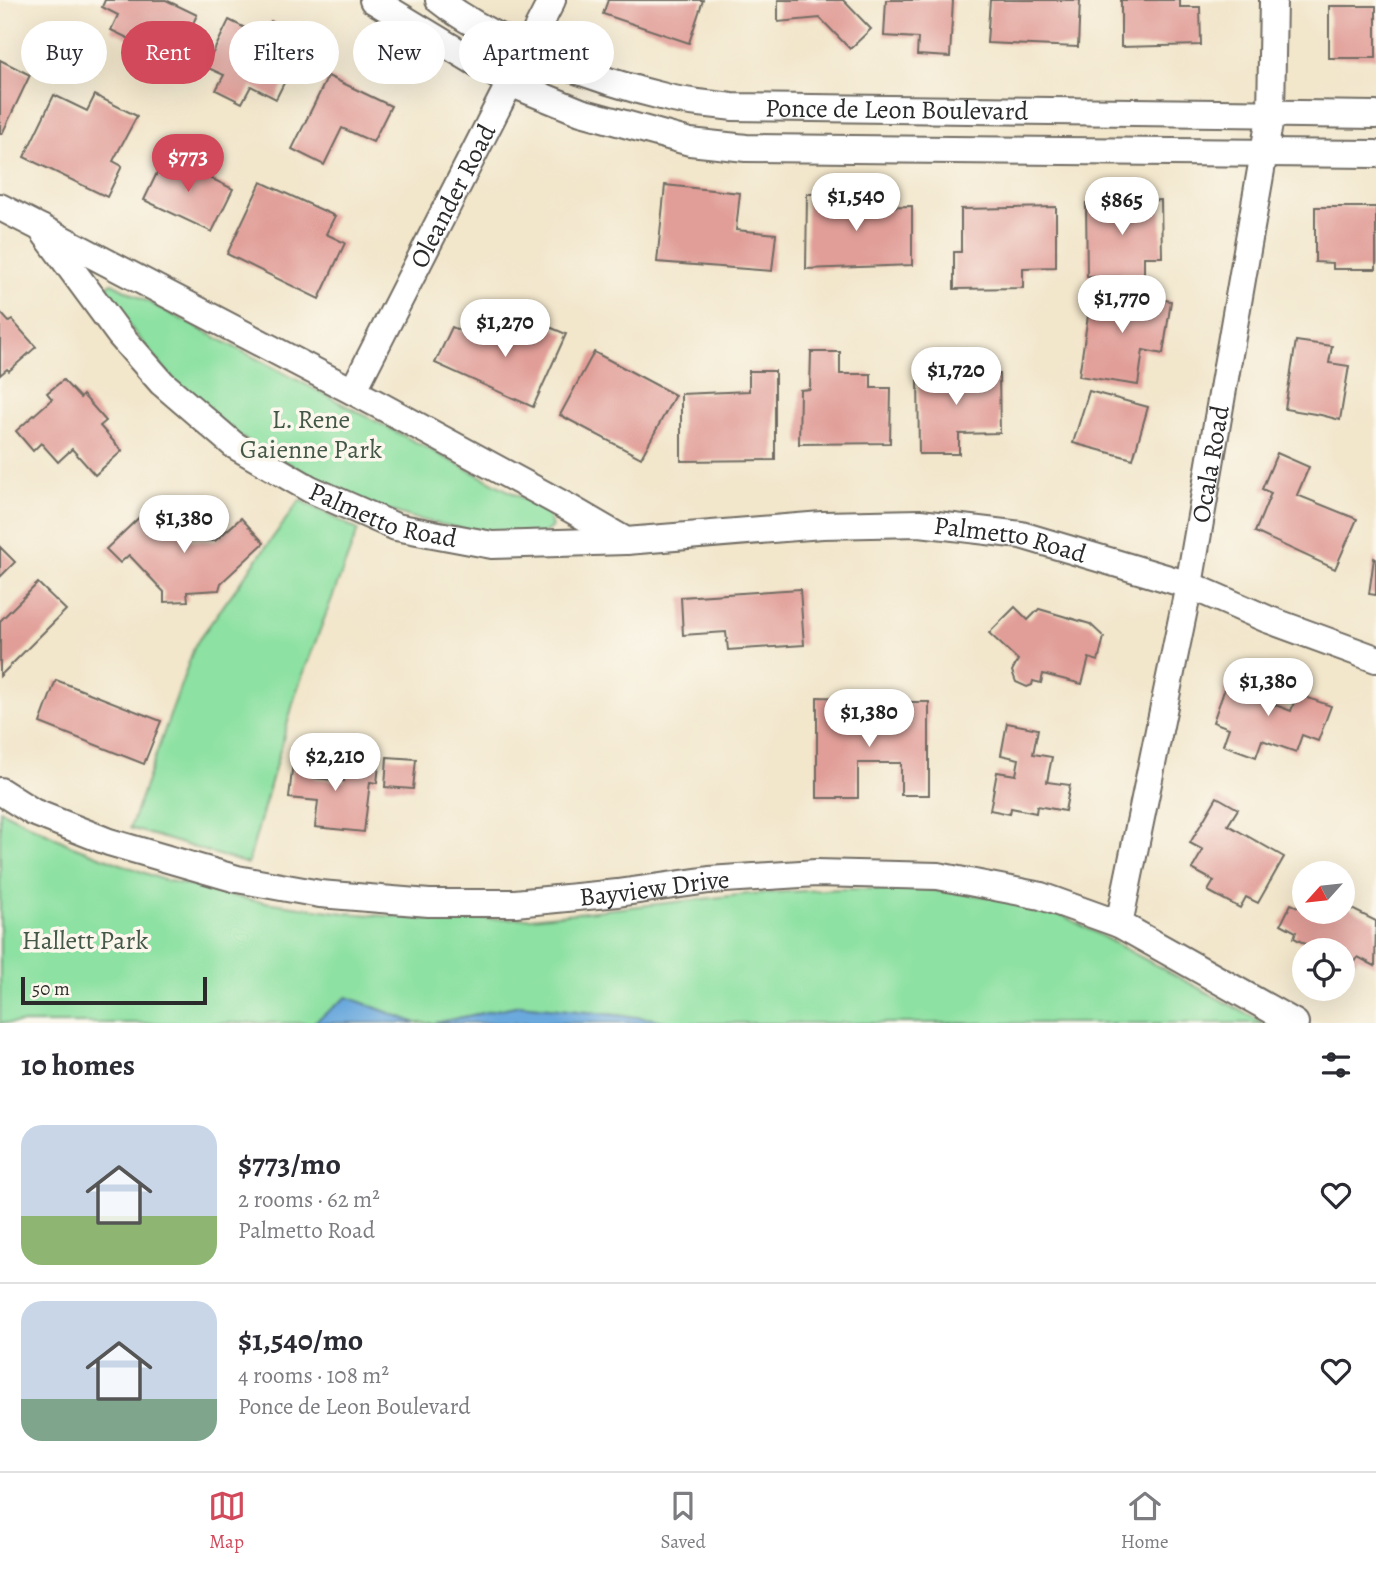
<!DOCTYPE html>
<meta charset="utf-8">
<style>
:root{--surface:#fff;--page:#f2f2f3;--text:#2b2b33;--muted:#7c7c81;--line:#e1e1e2;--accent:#d1495b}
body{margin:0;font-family:Alegreya,serif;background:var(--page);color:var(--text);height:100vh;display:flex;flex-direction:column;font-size:26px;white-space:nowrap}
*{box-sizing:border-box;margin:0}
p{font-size:23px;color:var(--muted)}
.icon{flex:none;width:38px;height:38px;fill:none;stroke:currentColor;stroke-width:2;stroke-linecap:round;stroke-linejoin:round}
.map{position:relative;height:1023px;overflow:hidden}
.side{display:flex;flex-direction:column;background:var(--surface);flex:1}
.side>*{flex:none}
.top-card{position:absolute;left:21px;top:21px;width:700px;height:63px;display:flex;gap:14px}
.needle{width:46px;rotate:243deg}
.tools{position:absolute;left:1292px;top:861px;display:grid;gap:14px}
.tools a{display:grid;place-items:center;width:63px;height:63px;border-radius:50%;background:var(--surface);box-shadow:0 7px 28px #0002;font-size:35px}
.scale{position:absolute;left:21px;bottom:18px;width:186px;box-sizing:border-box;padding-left:7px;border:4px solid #2b2b2b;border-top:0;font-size:19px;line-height:24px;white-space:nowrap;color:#2b2b2b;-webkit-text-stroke:5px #fbf7ec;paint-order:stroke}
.price{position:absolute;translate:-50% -60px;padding:0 16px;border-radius:24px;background:#fff;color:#222;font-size:23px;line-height:46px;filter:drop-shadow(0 2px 4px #0008)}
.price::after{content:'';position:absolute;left:50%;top:42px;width:21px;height:16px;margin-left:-10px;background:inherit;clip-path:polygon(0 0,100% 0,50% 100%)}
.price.active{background:var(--accent);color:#fff}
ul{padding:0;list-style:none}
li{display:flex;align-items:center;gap:21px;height:175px;padding:0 21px}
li+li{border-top:2px solid var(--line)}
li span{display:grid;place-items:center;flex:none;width:196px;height:140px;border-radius:21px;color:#555}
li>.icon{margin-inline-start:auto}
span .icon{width:84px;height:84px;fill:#fffc;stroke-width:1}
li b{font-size:30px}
h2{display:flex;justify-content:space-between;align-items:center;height:84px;padding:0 21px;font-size:30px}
.pill{padding:0 24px;border-radius:32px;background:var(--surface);box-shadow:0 7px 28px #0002;font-size:24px;line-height:63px}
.pill.active{background:var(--accent);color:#fff}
.tabs{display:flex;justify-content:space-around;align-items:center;height:98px;border-top:2px solid var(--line);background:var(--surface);font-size:19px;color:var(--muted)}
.tabs a{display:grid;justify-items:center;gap:4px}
.tabs .active{color:var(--accent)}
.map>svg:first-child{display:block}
</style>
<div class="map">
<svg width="1376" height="1023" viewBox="0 0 1376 1023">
<rect width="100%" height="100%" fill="#fbf7ec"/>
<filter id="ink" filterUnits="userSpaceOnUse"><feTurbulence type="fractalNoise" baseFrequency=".0143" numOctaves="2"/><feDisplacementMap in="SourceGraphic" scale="14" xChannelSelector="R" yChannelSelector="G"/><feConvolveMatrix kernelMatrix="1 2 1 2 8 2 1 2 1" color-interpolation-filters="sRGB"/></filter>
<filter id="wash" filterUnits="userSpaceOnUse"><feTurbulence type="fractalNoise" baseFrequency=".00686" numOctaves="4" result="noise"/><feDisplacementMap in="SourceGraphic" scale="28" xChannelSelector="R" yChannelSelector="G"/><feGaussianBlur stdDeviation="1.57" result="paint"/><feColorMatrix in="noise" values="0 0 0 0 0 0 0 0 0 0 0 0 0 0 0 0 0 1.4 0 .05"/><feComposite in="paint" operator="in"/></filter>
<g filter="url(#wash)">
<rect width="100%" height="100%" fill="#f2e6cb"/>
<g fill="#8de1a2" stroke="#5c8666" stroke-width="2">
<path d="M112,283L547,511L552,527L544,533H483L417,519L353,499L239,436L173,380L108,300L104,288Z"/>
<path d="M300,500L358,530L296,693L248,864L130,828L195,645Z"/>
<path d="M0,810L70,845L161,879L250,900L345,913L441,920L531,918L748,894L841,889H924L1001,898L1064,916L1264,1023H671L655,1019L520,1005L435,1023H416L347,997L313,1023H0Z"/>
</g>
<g fill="#6ba9dd" stroke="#4b6a84" stroke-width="2">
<path d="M347,997L416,1023H313Z"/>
<path d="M520,1005L655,1019L671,1023H435Z"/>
</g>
<g id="blocks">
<g fill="#e19e98">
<path d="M105,0H166L197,15L175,61L111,30L118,15L102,7Z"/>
<path d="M608,0H703L689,43L603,14Z"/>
<path d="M778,0H843L871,29L850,49L820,18L778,22Z"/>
<path d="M886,0H953L950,57L917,55L918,38L884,36Z"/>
<path d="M990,0H1080L1078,47L987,43Z"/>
<path d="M1121,0H1180V7H1200L1201,45L1121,47Z"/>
<rect x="1329" y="6" width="47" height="52"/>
<path d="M229,20L263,37L271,21L306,39L276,99L251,86L242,103L216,90L224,75L206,67Z"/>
<path d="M0,60L30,75L2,134L0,133Z"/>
<path d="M328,76L391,106L373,142L342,128L324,165L292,149Z"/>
<path d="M54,95L87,111L95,95L137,116L113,161L122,166L107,197L24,157Z"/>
<path d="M165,156L233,189L212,232L144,200Z"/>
<path d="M261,182L335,216L326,234L345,243L319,299L227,254Z"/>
<path d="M665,185L740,193L736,230L776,234L772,271L657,262Z"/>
<path d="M862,193V207L912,206V265L806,269L807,194Z"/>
<path d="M1161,200L1162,257H1144V276L1087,277L1086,203Z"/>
<path d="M1056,207V267L1023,268V288L954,289V252H961V209Z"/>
<path d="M1315,207H1376V269H1333V263L1315,262Z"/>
<path d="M1092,289L1171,301L1163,354L1143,350L1138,385L1079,376Z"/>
<path d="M0,312L9,322L12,320L36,347L9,371L7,369L0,375Z"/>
<path d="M533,320L566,334L533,407L435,363L452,327L484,341L492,323L525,338Z"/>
<path d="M1296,341L1332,346L1329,363L1349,366L1340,420L1321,415L1285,409Z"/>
<path d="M594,352L675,395L641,458L560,415Z"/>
<path d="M811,352H840V374H871V388H891L890,443L799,444L800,390L810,389Z"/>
<path d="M938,355H958V374H999L1000,433L959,434V454H919L918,375H937Z"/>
<path d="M749,371H775V460L681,461V394L749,391Z"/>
<path d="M63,380L80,398L83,395L106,421L100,426L122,451L95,475L72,449L58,462L41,443L33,451L16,431L52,399L47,393Z"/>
<path d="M1089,391L1148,407L1133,459L1073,443Z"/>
<path d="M1277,453L1309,467L1297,495L1357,519L1335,569L1255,532L1271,493L1262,489Z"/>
<path d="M149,508L161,520L167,515L191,540L215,541L241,518L264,543L221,583L219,590L187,592L188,601L164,602V592L129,555L120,563L106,549Z"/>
<path d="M0,547L15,562L0,577Z"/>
<path d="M1374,558L1376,559V595L1369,594Z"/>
<path d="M38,583L66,610L0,676V621Z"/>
<path d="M800,589L804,645L728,650L726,632L683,635L681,597Z"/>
<path d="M1015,607L1028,620L1039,609L1090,624L1104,637L1098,661L1089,658L1082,684L1043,674L1041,683L1033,681L1032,685L1027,687L1016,682L1012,671L1018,660L989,633Z"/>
<path d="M1248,676L1281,688L1275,705L1291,711L1297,694L1331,706L1318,741L1302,735L1296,752L1262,740L1256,757L1223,745L1229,728L1213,722L1225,688L1242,693Z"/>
<path d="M56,680L161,721L144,764L40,723Z"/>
<path d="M817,697L850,698V728H908V702H929V795H901V763H858V798H817Z"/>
<path d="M1007,723L1038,729L1033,754L1052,757L1047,782L1070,785L1065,811L1037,806L1036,813L1011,808L1010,814L990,810L997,772L1016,775L1019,759L1001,755Z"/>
<path d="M294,752L316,755L314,778L344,781L345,762L379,765L377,783L370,782L364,832L315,827L318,801L289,798Z"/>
<path d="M387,757L416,759L413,789L385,787Z"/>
<path d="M1217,797L1238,809L1228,825L1284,857L1258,903L1246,897L1240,908L1208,891L1214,881L1192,869L1203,850L1190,843Z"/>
<path d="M1304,896V912H1342V904L1376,921L1375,966L1358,957L1355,962L1342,955V950H1317L1294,938L1296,932L1281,924L1291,904L1298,907Z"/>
</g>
</g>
</g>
<g filter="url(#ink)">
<use href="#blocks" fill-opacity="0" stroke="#716c63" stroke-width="2"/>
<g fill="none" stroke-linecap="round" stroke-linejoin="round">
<g stroke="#716c63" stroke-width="30">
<g id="minor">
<path d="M373,0L510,83L581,112L690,142L746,148L1376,154"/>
<path id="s1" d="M439,0C496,45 598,81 669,98C689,103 711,104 732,107L1376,115"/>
<path id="s2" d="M0,207L41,228L120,335L162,383L234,445L310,489L396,527L492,545L626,541"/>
<path id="s3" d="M41,228L381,406L571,509L626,541L822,525L920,523L1021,535L1189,585L1267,619L1376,659"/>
<path id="s4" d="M353,391L552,0"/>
<path id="s5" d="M0,791L33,812L109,842L237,879L320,894L429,903H515L618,893L709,880L816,873L938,876L1041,896L1119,924L1295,1023"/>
<path id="s6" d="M1119,924L1189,585L1271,112L1273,0"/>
</g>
</g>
<use href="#minor" stroke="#fff" stroke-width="26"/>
</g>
</g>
<g text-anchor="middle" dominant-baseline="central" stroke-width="7" stroke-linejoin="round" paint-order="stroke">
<g font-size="26" fill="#2b2b2b" stroke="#fbf7ec">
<text stroke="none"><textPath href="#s1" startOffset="480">Ponce de Leon Boulevard</textPath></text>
<text stroke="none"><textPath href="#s4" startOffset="219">Oleander Road</textPath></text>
<text stroke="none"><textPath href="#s6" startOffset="469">Ocala Road</textPath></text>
<text stroke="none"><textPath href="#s2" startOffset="504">Palmetto Road</textPath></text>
<text stroke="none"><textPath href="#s3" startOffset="1050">Palmetto Road</textPath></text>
<text stroke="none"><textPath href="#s5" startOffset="674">Bayview Drive</textPath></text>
</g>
<g font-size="26" fill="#445849" stroke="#fbf7ec">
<text x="311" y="419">L. Rene<tspan x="311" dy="30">Gaienne Park</tspan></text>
<text x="85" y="940">Hallett Park</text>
</g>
</g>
</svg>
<div class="tools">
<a><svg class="needle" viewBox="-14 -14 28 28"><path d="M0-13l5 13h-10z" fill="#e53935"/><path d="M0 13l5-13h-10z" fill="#7c7c81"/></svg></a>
<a><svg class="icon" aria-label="locate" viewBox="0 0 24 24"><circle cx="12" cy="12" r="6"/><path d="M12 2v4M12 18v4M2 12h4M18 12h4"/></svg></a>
</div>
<div class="scale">50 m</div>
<b class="price active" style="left:188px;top:194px">$773</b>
<b class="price" style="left:856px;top:233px">$1,540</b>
<b class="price" style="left:1122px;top:237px">$865</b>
<b class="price" style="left:1122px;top:335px">$1,770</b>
<b class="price" style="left:505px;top:359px">$1,270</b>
<b class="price" style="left:956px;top:407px">$1,720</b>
<b class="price" style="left:184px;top:555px">$1,380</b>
<b class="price" style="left:1268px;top:718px">$1,380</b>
<b class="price" style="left:869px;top:749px">$1,380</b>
<b class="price" style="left:335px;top:793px">$2,210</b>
<div class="top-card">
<a class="pill">Buy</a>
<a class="pill active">Rent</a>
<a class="pill">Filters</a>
<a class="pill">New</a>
<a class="pill">Apartment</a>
</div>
</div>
<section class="side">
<h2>10 homes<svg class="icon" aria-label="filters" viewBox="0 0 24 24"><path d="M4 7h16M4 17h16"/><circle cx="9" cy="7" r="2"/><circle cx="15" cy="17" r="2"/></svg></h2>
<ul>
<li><span style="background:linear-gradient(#c9d6e8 65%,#8fb573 0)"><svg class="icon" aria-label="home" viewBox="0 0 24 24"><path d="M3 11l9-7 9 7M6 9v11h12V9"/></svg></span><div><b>$773/mo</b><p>2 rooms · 62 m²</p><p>Palmetto Road</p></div><svg class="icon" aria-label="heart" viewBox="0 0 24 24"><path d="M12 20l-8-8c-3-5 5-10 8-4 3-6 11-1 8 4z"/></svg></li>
<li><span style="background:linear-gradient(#c9d6e8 70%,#7fa58c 0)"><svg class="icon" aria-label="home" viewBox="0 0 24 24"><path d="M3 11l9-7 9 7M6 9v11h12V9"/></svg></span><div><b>$1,540/mo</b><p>4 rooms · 108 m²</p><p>Ponce de Leon Boulevard</p></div><svg class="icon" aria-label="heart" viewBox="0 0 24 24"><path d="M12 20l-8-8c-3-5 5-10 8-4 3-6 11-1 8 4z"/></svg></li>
</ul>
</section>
<nav class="tabs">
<a class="active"><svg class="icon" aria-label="map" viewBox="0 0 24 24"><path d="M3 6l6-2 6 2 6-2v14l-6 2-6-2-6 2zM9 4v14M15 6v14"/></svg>Map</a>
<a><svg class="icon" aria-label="saved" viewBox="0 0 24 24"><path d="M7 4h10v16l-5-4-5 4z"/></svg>Saved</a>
<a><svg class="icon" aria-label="home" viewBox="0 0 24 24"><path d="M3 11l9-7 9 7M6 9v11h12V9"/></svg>Home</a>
</nav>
